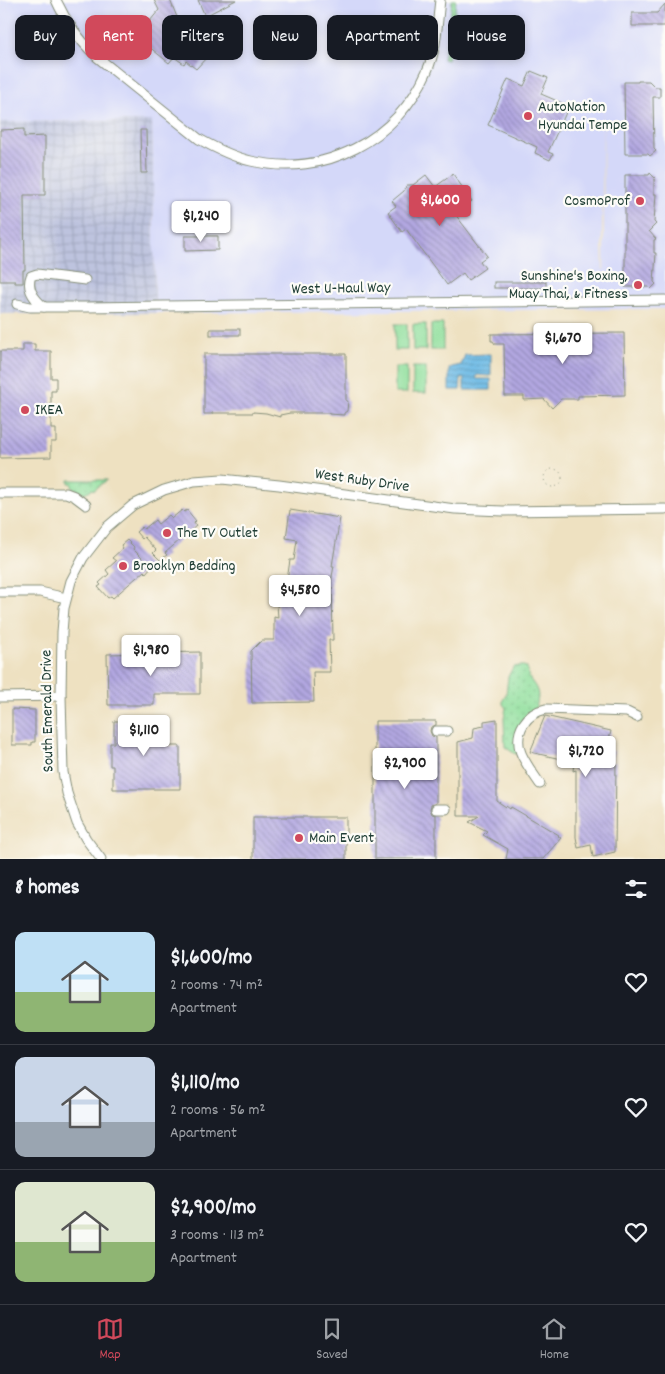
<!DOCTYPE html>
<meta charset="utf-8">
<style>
:root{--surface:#171b24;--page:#20242c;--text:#f1f3f6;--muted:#9ea1a6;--line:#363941;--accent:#d1495b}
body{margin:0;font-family:Dekko,sans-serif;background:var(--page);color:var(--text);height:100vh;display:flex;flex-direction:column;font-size:19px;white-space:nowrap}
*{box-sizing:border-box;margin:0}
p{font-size:16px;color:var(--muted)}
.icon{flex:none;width:28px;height:28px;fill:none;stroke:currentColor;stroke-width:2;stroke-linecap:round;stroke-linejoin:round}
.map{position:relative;height:859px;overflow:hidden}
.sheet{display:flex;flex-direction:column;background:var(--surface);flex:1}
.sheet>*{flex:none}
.guide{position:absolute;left:15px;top:15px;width:635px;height:45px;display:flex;gap:10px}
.price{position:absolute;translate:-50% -42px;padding:0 11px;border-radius:5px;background:#fff;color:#222;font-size:16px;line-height:32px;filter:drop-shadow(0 1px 2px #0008)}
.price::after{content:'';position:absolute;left:50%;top:30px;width:15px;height:11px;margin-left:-8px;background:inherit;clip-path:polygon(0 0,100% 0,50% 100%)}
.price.on{background:var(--accent);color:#fff}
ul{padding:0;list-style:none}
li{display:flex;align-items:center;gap:15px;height:125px;padding:0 15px}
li+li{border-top:1px solid var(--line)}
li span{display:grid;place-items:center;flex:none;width:140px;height:100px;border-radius:10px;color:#555}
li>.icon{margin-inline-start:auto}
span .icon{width:60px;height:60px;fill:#fffc;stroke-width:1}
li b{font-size:21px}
h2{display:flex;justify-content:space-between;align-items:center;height:60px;padding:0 15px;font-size:21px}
.tag{padding:0 18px;border-radius:10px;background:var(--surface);box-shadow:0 2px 8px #0003;font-size:18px;line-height:45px}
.tag.on{background:var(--accent);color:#fff}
.tabs{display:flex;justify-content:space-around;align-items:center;height:70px;border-top:1px solid var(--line);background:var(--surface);font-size:14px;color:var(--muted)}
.tabs a{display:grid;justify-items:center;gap:2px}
.tabs .on{color:var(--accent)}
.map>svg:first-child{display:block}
</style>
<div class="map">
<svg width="665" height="859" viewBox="0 0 665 859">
<defs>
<pattern id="industrial-grid" width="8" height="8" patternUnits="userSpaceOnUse" patternTransform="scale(1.25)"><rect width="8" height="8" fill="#bdc3de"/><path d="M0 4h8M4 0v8" fill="none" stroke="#a2a8bf"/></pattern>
<pattern id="grass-dots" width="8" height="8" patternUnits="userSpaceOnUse" patternTransform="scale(1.25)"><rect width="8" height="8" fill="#91df9d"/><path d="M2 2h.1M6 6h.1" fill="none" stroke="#7dc088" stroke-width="1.8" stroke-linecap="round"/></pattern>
<pattern id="water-rules" width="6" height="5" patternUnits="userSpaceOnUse" patternTransform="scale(1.25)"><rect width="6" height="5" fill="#6bb9e5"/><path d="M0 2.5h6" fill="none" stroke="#5798ba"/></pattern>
<pattern id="building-back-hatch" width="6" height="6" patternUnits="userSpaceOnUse" patternTransform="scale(1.25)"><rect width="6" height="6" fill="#b2a7e1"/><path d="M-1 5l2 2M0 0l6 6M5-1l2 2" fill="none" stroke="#9089b7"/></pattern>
</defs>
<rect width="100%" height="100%" fill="#fdfcf7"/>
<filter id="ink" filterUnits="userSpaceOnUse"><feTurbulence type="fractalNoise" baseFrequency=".02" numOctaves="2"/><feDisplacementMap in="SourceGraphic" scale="10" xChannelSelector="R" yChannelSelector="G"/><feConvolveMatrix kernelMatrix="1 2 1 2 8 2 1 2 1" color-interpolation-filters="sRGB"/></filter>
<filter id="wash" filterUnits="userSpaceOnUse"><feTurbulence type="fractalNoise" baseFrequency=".0096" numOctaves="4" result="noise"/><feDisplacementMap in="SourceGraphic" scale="20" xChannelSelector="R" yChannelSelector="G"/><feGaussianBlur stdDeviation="1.12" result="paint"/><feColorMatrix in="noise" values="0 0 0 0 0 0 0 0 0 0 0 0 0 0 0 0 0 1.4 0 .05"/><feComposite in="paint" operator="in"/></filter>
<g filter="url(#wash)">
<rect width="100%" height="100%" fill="#eee1c1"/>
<path fill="#d4d8f9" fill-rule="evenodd" d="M0,0H665V309L155,313L152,121L0,122ZM603,102L604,269L603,270L602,244Z"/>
<path fill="url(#industrial-grid)" d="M152,121L155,313L0,314V122Z"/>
<g fill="url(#grass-dots)" stroke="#588e68">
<path d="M452,0H456L452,36L447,60L443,59L448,35Z"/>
<path d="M69,480H107L94,490L93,489L84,493L73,488L71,483H69Z"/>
<path d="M519,666H524L527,668C528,682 534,681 537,691C539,696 537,703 536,708L526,714L518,753L515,754L505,747L504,718L506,708L503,704V700L506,694L508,677L511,671L514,667Z"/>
</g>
<g fill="#91df9d" stroke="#588e68">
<rect x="395" y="324" width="12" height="26"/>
<rect x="413" y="324" width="13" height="26"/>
<rect x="431" y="324" width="12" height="26"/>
<rect x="395" y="367" width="12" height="26"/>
<rect x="413" y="367" width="13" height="26"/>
</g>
<path fill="url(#water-rules)" stroke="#457b8c" d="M491,354V376L477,375L476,377L477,379H491V390H464V379L461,378L460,390H449V369L452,367L461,365L465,355Z"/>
<g id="blocks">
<g fill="url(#building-back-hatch)">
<path d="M154,0H170L179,22L181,19L204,38L196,48L207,57L196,69L186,61L184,64L174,57L169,63L142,41L149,30L145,27L159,10Z"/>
<path d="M198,0H236L205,16Z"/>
<path d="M665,4V26H632V13H657Z"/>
<path d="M531,71L548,78L541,94L569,106L548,152L553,154L550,160L535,153L537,147L488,125L508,79L524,86Z"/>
<path d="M638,81H649L655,87H660V97H653L654,149L656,151L650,156L648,154H625L624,82H638Z"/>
<path d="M24,129V137L45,136V195H24L25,270H23V283H15V281H0V130Z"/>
<path d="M140,130H146L147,173H141Z"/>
<path d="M650,173L656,179L654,180V194H656L654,222L656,224L649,231L656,239L654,240V253H656L654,282L656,284L651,289L649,287H625V175H649Z"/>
<path d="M453,174L472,201L455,214L487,256L480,261L485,268L468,280L463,273L447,285L406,229L402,232L388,212L396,206L392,201L404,191L407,185H413L426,175L435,187Z"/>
<path d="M185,236H218V250L185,251Z"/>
<rect x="494" y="282" width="52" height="6"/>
<rect x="210" y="329" width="30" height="6"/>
<path d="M624,333L625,395L578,396V399H561L552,408L544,399L524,400V396H505L504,344H495L493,341H491V334Z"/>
<path d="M23,344H35V351H51V378H56V391H51V429H56V442H51V457L0,458V351H23Z"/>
<path d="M204,354H346V401H348L347,411L344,413V415L329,414V413H290L280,415V417L266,413L253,412V413H212V414H204Z"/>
<path d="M182,510L184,512L187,510L196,521L194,523L196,526L165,553L167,555L160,560L153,553L156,550L144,537L142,539L136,532L142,527L144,529L155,520L158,524L169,515L172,518Z"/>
<path d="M290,510L340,518L332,566H334L330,587H332L333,640H329L330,672H313L314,702L252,703L251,651L262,640H274V617L278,618L277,604L278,588L286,587L290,560H294L297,540L286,538Z"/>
<path d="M127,540L134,547L133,549L151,567L146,573L144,571L113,598L111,596L108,598L98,587L101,585L99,583L109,574L106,570L116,561L112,558L123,548L121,545Z"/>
<path d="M200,652V694H154V705H108L107,654Z"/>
<path d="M12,709L35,710V742H32V745H12Z"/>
<path d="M545,716L611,731L606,752L614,751L610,763L616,762L615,852L593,857L591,845L578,848L576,837V770L573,771L574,762L530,752Z"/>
<path d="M497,719V801L506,807V806L510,809L511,807L559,835L558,836L561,838L543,859H506L508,849L483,835L487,831L469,822L479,816H458V742L473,738L474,728L484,726V721Z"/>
<path d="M114,721H167V746H180V789H113V766H110V743H114Z"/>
<path d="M375,721H436V725L431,727L430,731L432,736L436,737V803L431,805L430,809L432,814L436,815V859H375Z"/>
<rect x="253" y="817" width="93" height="42"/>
</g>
</g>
</g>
<g filter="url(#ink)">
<use href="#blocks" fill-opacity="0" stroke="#868f7a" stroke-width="1"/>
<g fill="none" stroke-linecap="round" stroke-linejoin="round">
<g stroke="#868f7a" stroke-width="11">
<g id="minor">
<path d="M56,0C66,22 79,40 97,57L199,139C215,148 233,157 251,161C325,178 397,140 427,71C437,49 437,24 440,0"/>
<path d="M17,304L30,307H86L665,300"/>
<path d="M44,307C34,299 26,289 31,276L37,274L85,280"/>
<path d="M0,493H66L74,496L86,505"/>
<path d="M0,592H40L66,598"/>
<path d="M0,697L61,696"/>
<path d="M436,731H447"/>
<path d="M540,784C534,775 522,759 520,750C515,731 526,713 546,709L627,712L637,717"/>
<path d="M436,809H446"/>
<path d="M101,859L86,839L77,823L67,793L63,772L61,696L62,632L64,608L71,581L83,558L107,527L133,505L164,490L181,485L194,481L222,479L279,485L455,509L503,511L665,509"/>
</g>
</g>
<circle stroke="#868f7a" stroke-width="1" stroke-dasharray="1 4" stroke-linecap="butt" cx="553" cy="478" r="9"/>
<use href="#minor" stroke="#fff" stroke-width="9"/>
</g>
</g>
<g fill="#d1495b" stroke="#fdfcf7" stroke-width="2">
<circle cx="528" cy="116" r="5"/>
<circle cx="640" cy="201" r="5"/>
<circle cx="638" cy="285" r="5"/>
<circle cx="25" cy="410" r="5"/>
<circle cx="167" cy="533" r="5"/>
<circle cx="123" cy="566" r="5"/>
<circle cx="299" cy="838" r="5"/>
</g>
<g text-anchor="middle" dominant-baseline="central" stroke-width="4.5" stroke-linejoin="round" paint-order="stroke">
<g font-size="16" fill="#1f3d34" stroke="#fdfcf7" text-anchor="start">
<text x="538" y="107">AutoNation<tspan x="538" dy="18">Hyundai Tempe</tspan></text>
<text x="630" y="201" text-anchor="end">CosmoProf</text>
<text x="628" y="276" text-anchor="end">Sunshine's Boxing,<tspan x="628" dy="18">Muay Thai, &amp; Fitness</tspan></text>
<text x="35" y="410">IKEA</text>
<text x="177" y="533">The TV Outlet</text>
<text x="133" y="566">Brooklyn Bedding</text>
<text x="309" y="838">Main Event</text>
</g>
<g font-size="16" fill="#1f3d34" stroke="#fdfcf7">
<text transform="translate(341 289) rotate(-1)">West U-Haul Way</text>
<text transform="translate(362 481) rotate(8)">West Ruby Drive</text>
<text transform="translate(48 711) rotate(-91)">South Emerald Drive</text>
</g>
</g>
</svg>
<b class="price on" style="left:440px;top:227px">$1,600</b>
<b class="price" style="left:201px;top:243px">$1,240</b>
<b class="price" style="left:563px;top:365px">$1,670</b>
<b class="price" style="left:300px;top:617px">$4,580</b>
<b class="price" style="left:151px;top:677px">$1,980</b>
<b class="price" style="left:144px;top:757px">$1,110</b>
<b class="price" style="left:586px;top:778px">$1,720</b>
<b class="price" style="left:405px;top:790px">$2,900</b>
<div class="guide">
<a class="tag">Buy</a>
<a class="tag on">Rent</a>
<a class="tag">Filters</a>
<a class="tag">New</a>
<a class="tag">Apartment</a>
<a class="tag">House</a>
</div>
</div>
<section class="sheet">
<h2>8 homes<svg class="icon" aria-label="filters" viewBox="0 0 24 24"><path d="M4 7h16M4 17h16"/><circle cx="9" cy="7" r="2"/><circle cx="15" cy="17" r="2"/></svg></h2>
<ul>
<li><span style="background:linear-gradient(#bfe0f5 60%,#8fb573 0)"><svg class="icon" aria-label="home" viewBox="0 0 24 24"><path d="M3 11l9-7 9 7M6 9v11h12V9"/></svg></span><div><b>$1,600/mo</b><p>2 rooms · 74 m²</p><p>Apartment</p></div><svg class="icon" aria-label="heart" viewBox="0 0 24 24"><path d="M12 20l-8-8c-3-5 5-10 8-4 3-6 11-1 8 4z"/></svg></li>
<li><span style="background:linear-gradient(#c9d6e8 65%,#9aa5b1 0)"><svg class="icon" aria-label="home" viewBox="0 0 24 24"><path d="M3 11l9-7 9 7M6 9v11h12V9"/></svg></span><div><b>$1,110/mo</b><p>2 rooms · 56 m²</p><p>Apartment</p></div><svg class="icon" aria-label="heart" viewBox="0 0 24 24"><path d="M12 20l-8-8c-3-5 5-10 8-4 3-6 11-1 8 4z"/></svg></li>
<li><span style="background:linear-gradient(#dfe7d0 60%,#8fb573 0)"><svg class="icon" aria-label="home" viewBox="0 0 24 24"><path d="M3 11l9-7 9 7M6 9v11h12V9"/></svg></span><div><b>$2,900/mo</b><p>3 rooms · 113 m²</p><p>Apartment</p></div><svg class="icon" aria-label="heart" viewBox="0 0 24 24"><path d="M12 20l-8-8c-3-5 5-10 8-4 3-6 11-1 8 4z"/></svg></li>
</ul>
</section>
<nav class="tabs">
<a class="on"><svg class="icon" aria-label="map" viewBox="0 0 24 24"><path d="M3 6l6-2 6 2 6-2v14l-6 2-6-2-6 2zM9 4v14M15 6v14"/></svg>Map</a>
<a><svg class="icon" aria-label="saved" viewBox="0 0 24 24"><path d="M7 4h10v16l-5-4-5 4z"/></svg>Saved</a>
<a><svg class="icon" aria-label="home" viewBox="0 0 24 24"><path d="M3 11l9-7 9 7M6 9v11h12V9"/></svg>Home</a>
</nav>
